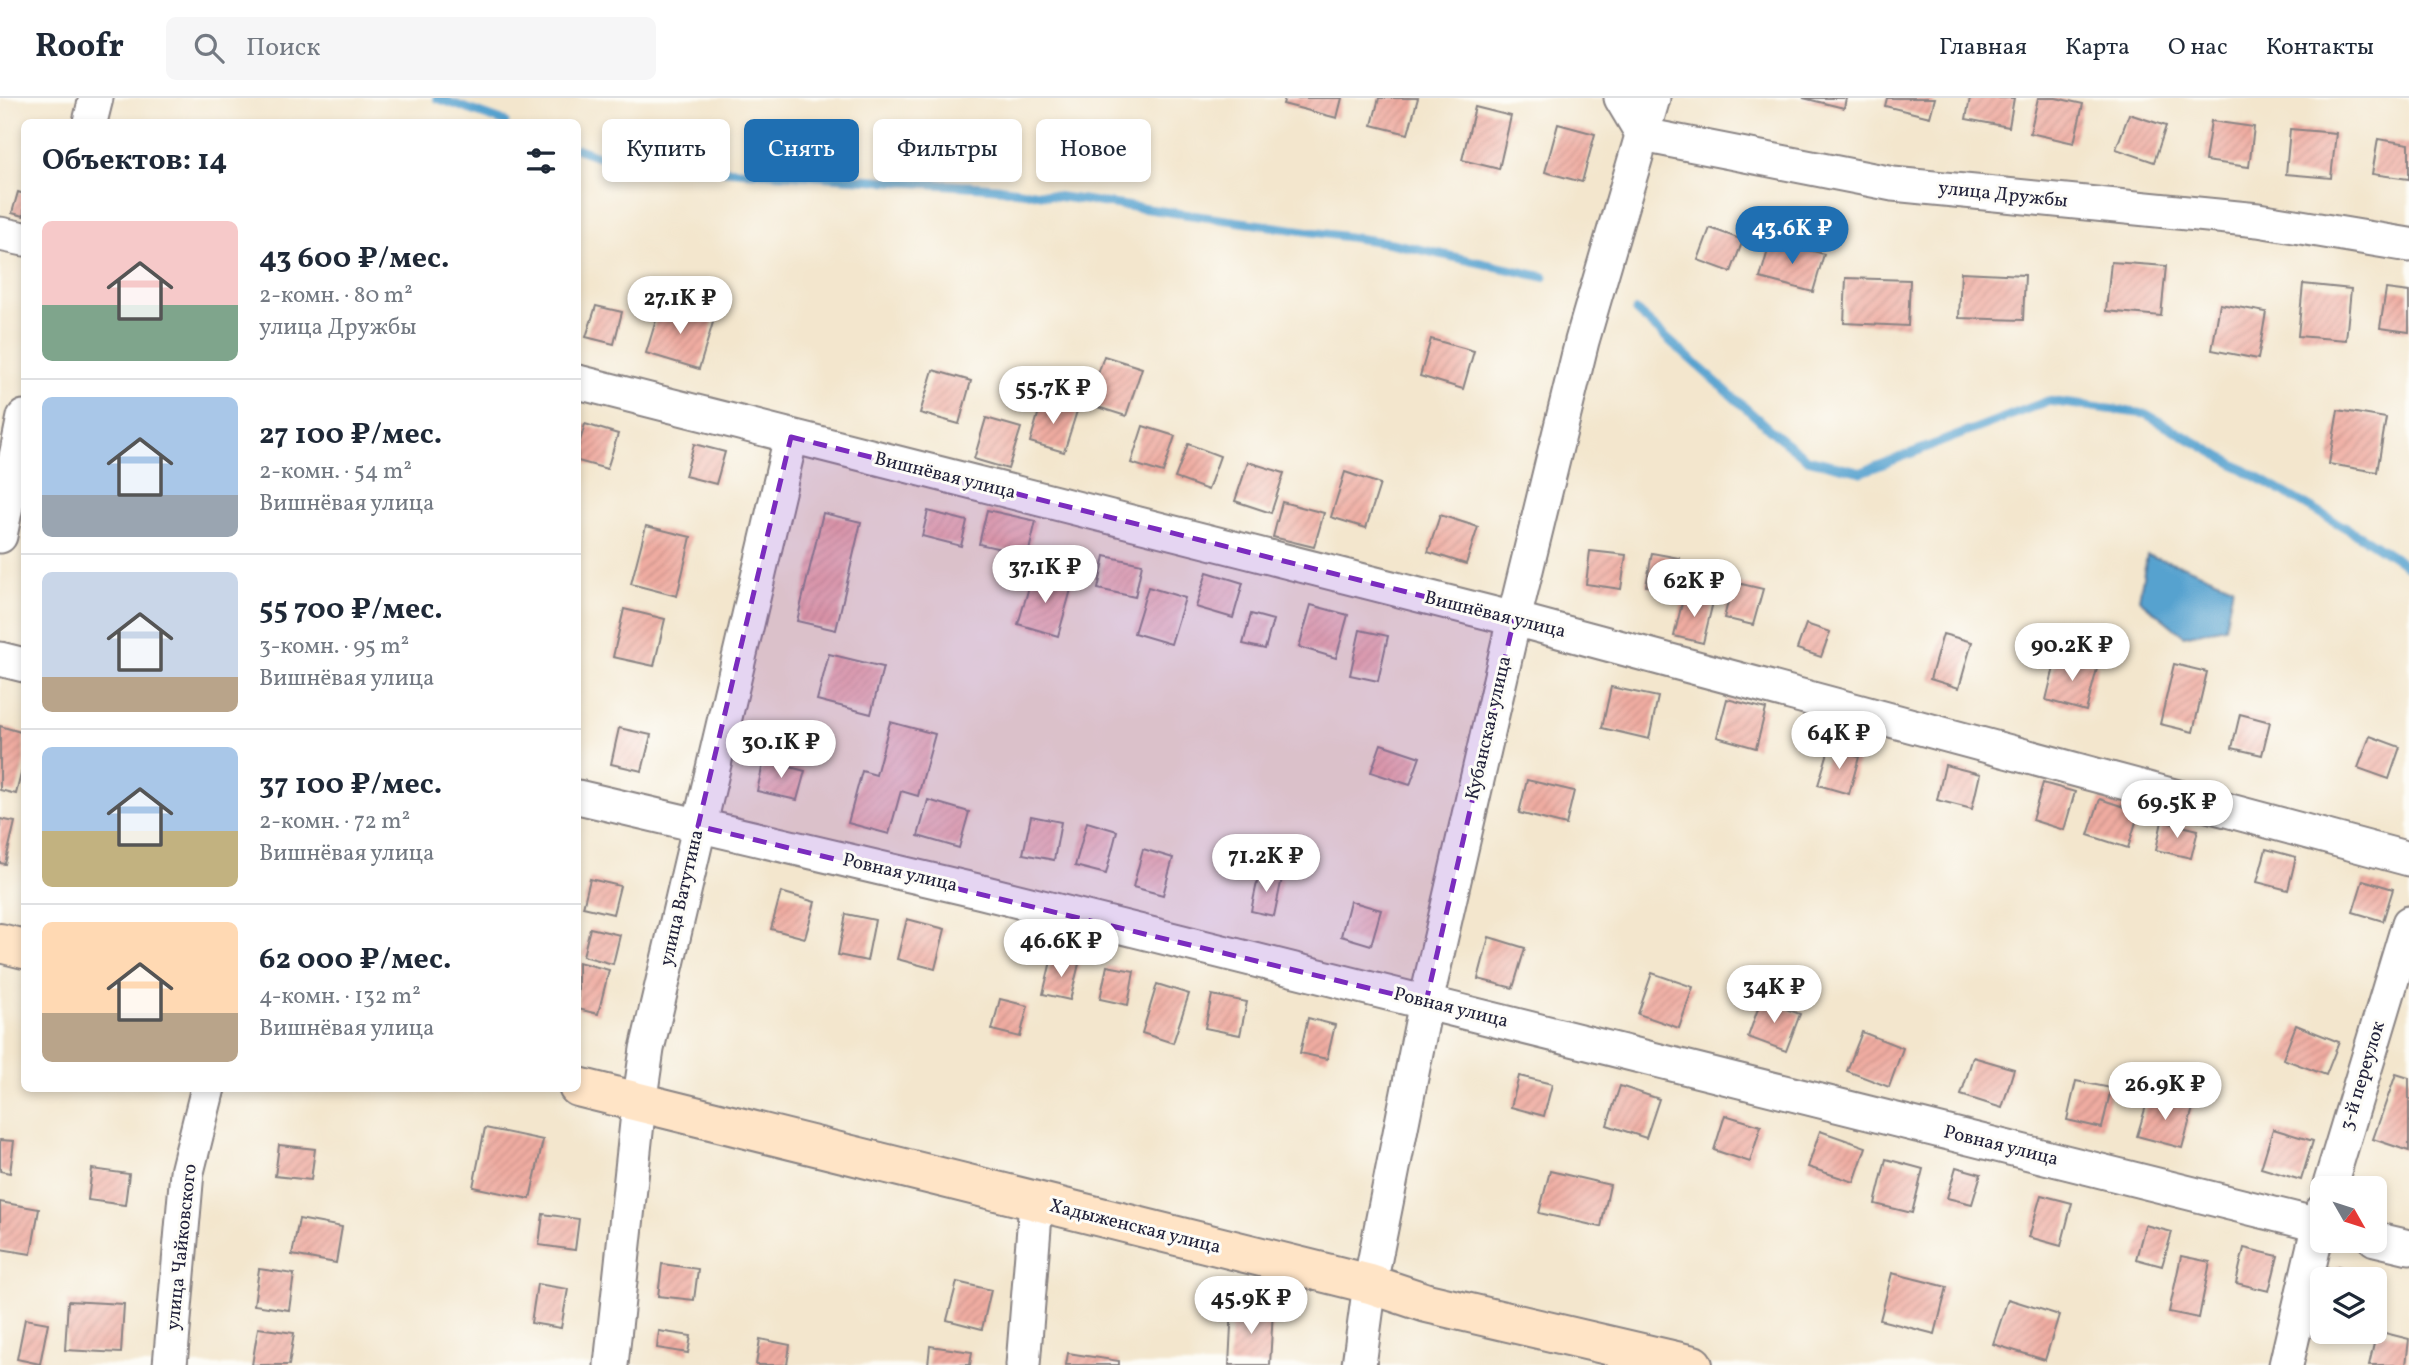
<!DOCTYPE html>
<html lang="ru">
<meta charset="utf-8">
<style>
:root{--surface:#fff;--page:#f6f6f7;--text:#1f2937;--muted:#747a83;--line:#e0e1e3;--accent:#1f6fb2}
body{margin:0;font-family:Vollkorn,serif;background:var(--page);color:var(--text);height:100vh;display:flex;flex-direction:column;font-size:26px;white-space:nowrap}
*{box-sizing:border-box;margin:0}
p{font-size:23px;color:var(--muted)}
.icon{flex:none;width:38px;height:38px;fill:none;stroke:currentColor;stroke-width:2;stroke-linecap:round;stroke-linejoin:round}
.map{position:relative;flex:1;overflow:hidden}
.details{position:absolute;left:21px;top:21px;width:560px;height:973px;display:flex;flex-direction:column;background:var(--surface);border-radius:10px;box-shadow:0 4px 10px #0003}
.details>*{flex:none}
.banner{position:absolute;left:602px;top:21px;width:665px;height:63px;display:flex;gap:14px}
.needle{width:46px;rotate:129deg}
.buttons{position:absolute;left:2310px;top:1078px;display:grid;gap:14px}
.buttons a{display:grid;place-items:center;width:77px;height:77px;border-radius:10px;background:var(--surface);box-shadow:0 4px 10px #0003;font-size:35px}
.price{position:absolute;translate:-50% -60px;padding:0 16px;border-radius:24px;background:#fff;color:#222;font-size:23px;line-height:46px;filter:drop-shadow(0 2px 4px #0008)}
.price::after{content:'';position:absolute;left:50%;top:42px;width:21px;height:16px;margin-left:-10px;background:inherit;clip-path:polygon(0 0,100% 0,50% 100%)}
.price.on{background:var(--accent);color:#fff}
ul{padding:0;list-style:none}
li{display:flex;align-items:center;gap:21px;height:175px;padding:0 21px}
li+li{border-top:2px solid var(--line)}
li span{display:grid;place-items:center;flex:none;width:196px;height:140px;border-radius:10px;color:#555}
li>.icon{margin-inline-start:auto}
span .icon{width:84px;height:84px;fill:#fffc;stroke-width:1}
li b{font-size:30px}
h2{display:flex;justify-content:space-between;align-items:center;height:84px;padding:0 21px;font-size:30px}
.pill{padding:0 24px;border-radius:10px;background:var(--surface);box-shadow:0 4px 10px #0003;font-size:24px;line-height:63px}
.pill.on{background:var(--accent);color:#fff}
header{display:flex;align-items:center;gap:42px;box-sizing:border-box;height:98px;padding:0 35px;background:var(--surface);border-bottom:2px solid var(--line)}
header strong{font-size:33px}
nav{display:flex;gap:38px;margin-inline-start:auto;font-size:24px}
.search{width:490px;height:63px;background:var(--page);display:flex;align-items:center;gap:18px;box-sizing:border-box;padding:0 24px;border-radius:10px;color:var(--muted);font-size:26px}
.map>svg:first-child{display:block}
</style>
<header>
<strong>Roofr</strong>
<div class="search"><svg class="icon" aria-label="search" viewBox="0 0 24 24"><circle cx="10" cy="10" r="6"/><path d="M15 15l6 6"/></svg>Поиск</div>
<nav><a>Главная</a><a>Карта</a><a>О нас</a><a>Контакты</a></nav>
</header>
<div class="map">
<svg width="2409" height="1267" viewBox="0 0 2409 1267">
<defs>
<pattern id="building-hatch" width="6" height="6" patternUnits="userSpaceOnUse" patternTransform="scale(1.75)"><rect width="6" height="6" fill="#efaca1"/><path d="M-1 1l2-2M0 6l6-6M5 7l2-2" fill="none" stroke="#cd948c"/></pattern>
</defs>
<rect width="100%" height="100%" fill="#fdfcf7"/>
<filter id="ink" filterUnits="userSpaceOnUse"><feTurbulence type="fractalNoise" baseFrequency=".0143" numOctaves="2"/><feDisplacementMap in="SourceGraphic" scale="14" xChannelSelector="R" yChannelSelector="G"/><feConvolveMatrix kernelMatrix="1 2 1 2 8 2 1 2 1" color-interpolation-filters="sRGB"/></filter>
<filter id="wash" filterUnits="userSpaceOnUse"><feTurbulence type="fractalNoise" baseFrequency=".00686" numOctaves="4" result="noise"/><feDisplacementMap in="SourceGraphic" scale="28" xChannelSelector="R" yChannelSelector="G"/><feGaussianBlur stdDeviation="1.57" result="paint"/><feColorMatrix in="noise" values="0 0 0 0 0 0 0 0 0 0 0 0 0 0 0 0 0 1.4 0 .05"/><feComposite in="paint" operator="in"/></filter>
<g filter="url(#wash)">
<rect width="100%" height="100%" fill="#f3e6cd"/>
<path fill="#56a2cf" stroke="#3c6285" stroke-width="2" d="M2147,457L2184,468L2233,488L2225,529L2184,538L2139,501Z"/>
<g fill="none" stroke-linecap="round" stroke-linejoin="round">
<g stroke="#56a2cf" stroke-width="9">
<path d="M437,0L505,24"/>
<path d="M578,51L617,65L997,90L1391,145L1544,179"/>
<path d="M1636,213L1775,336L1807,361L1862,374L2048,303L2146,316L2369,443L2409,469"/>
</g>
</g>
<g id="blocks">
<g fill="url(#building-hatch)">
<path d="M1285,0H1342L1337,20L1283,6Z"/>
<path d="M1379,0H1418L1408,36L1372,27Z"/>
<path d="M1803,0H1846L1844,10Z"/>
<path d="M1887,0H1935L1930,19L1885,8Z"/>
<path d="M1970,0H2014L2009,29L1966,21Z"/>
<path d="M2038,0H2056L2083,6L2074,45L2030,35Z"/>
<path d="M1475,9L1511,18L1499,71L1462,62Z"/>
<path d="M2129,16L2166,28L2154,64L2116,51Z"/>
<path d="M2211,23L2254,29L2249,69L2205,63Z"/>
<path d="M1558,26L1595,36L1582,84L1545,74Z"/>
<path d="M2290,31L2336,35L2331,80L2286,76Z"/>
<path d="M2378,41L2409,46V81L2372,76Z"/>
<path d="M18,94L24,96V118L12,115Z"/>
<path d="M1710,130L1743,142L1731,174L1698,162Z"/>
<path d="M1771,142L1824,156L1813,194L1760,180Z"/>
<path d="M2111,164L2166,168L2161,218L2106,213Z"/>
<path d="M1961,174L2025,177L2023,222L1959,220Z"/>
<path d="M1846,180L1910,182L1908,228L1844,225Z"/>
<path d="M2303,186L2351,191L2346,242L2298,238Z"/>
<path d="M2386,191L2409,194V234L2380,230Z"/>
<path d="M661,206L714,221L699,271L646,255Z"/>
<path d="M2220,206L2266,214L2258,261L2212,252Z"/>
<path d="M596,208L622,214L614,246L586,239Z"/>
<path d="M1431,241L1474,253L1463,291L1420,278Z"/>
<path d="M1104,258L1142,270L1126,318L1088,306Z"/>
<path d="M933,272L971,283L959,326L920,315Z"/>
<path d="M1042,303L1077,313L1064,354L1030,344Z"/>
<path d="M2338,312L2386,320L2377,374L2329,366Z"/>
<path d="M986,320L1021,330L1008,371L974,361Z"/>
<path d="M585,326L618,336L607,371L578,363V350Z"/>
<path d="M1143,328L1175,338L1163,375L1131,365Z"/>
<path d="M694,346L725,354L716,386L685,378Z"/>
<path d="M1188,346L1220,358L1208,392L1175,380Z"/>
<path d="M1248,364L1284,375L1271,415L1235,403Z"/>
<path d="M1345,374L1380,386L1366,430L1331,419Z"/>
<path d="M1282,404L1324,415L1314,449L1273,439Z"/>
<path d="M987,412L1036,423L1028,457L979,446Z"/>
<path d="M928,413L967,423L961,448L922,438Z"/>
<path d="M823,415L861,424L836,532L797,523Z"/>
<path d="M1440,417L1478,429L1466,466L1428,454Z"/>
<path d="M646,428L691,439L677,498L631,486Z"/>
<path d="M1590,453L1626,457L1621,491L1586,486Z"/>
<path d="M1652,455L1679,460L1673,493L1646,488Z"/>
<path d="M1105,458L1142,466L1135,499L1098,491Z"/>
<path d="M1207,474L1243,485L1233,520L1196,509Z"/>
<path d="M1033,476L1072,488L1058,538L1018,526Z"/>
<path d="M1733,484L1763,491L1753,527L1724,520Z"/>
<path d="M1148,489L1185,500L1171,546L1134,535Z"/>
<path d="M1684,497L1713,504L1703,545L1674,538Z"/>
<path d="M1311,507L1348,517L1336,560L1299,549Z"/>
<path d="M624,511L665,521L654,568L613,559Z"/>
<path d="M1251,516L1273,522L1265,551L1243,546Z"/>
<path d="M1806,526L1830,534L1821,559L1797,551Z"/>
<path d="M1360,532L1388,538L1378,583L1350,577Z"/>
<path d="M1943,536L1972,544L1959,590L1930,581Z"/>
<path d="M829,556L883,569L871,616L817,602Z"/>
<path d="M2057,557L2098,567L2086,613L2046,602Z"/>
<path d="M2174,566L2207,574L2193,634L2160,626Z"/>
<path d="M1611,589L1658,599L1649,641L1602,630Z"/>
<path d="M1727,601L1766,611L1756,650L1717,639Z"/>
<path d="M2240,616L2270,624L2262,657L2232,650Z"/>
<path d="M890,624L935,636L918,698L901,693L889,736L848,725L862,673L876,677Z"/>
<path d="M0,628L24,635V664L16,696L0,692Z"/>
<path d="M619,630L651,637L642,673L611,666Z"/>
<path d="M2370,638L2400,649L2389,681L2358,670Z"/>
<path d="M1381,646L1420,659L1410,687L1371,674Z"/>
<path d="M1829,651L1859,659L1849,696L1818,687Z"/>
<path d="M764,662L805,673L797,702L757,693Z"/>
<path d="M1945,667L1980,676L1972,711L1937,702Z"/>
<path d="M1527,682L1574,693L1566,727L1519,715Z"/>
<path d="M2043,685L2075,694L2064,732L2032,722Z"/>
<path d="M2100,701L2139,714L2128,750L2088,737Z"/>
<path d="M928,702L969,714L959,750L918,738Z"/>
<path d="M1031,718L1061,724L1054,762L1023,756Z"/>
<path d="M0,721L15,724L5,766L0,765Z"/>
<path d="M2162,723L2198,732L2191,760L2156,752Z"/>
<path d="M1087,724L1117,733L1106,776L1075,768Z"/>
<path d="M1143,751L1173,760L1163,797L1133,789Z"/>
<path d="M2266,751L2296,759L2288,792L2257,784Z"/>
<path d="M1259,775L1282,780L1274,818L1251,813Z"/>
<path d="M590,781L620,788L613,816L583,809Z"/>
<path d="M2363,782L2393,791L2383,823L2353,814Z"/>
<path d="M781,794L815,804L805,840L771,831Z"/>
<path d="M1350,803L1381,812L1371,847L1341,838Z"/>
<path d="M846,816L875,822L867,863L838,857Z"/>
<path d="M907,821L945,831L935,871L897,861Z"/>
<path d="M590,830L620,837L613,866L583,858Z"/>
<path d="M1489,839L1525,850L1513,890L1478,881Z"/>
<path d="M1052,859L1079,866L1070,902L1043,896Z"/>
<path d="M578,864L609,872L598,916L578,911Z"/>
<path d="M1107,868L1134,873L1128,907L1100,901Z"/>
<path d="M1652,875L1693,889L1679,930L1638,916Z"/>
<path d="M1157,886L1189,896L1173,945L1142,935Z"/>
<path d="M1212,897L1247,904L1240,937L1205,930Z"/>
<path d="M1000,901L1028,908L1020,939L992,932Z"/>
<path d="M1761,902L1800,916L1786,953L1748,939Z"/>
<path d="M1308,920L1335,927L1327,961L1300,955Z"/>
<path d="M2296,927L2339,944L2326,977L2283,961Z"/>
<path d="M1862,934L1903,950L1889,989L1847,973Z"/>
<path d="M1973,959L2014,971L2002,1010L1961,997Z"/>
<path d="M2396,976L2409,980V1053L2373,1041Z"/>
<path d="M1519,978L1552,986L1544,1018L1511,1009Z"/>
<path d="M2076,983L2111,990L2102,1030L2067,1022Z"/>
<path d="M1620,988L1659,1001L1646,1040L1607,1027Z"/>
<path d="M2149,998L2193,1010L2182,1050L2137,1038Z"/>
<path d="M1725,1017L1761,1028L1750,1064L1714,1052Z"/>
<path d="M485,1030L543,1042L530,1101L473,1089Z"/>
<path d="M2273,1031L2313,1043L2301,1082L2261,1070Z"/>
<path d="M1820,1033L1866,1049L1854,1084L1808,1069Z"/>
<path d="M0,1042L14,1043L10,1075L0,1073Z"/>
<path d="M279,1047L315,1051L311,1082L275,1078Z"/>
<path d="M1886,1061L1923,1071L1912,1115L1875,1106Z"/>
<path d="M1956,1069L1981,1076L1972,1106L1947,1100Z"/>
<path d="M92,1071L129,1076L125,1107L88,1102Z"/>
<path d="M1550,1073L1610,1087L1601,1129L1539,1115Z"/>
<path d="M2041,1097L2072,1105L2061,1148L2029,1139Z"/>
<path d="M0,1104L39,1111L31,1156L0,1151Z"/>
<path d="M543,1116L579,1121L575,1152L539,1147Z"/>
<path d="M299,1121L342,1129L336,1165L292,1157Z"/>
<path d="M2145,1127L2172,1134L2162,1168L2136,1161Z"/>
<path d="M2244,1150L2278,1158L2269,1193L2236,1185Z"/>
<path d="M2181,1158L2210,1164L2199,1220L2169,1214Z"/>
<path d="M662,1166L698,1171L694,1202L658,1198Z"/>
<path d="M2338,1168L2368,1178L2367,1181H2333Z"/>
<path d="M259,1171L294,1176L289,1212L254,1207Z"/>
<path d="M1892,1175L1947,1189L1935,1236L1880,1222Z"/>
<path d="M957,1184L991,1192L982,1231L947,1222Z"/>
<path d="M537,1186L568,1191L561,1230L531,1225Z"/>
<path d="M2008,1201L2059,1217L2045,1262L1993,1246Z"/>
<path d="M68,1203L124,1206L121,1255L65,1252Z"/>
<path d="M1232,1208L1273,1211L1270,1267H1229Z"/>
<path d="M25,1221L48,1225L40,1266L17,1261Z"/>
<path d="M258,1230L294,1235L289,1267H252Z"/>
<path d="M659,1233L691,1238L688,1255L657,1250Z"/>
<path d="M2377,1233L2409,1241L2406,1267H2369Z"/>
<path d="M760,1241L790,1247L787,1267H756Z"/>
<path d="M930,1248L972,1254L970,1267H928Z"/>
<path d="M1068,1255L1119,1263V1267H1066Z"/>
</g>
</g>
</g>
<g filter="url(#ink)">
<use href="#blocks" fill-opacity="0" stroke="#8a8484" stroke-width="2"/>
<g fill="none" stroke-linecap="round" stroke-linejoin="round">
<g stroke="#8a8484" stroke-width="37">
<g id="minor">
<path d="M1621,0L1643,37L1893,86L2258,122L2409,147"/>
<path d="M90,24L96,0"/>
<path d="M0,136L24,141"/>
<path d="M578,284L1514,521L2409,761"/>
<path d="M0,438L24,319"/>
<path d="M0,561L24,567"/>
<path d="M578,699L982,794L2322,1128"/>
<path d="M2329,1090L2409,825"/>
<path d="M2375,1141L2409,1149"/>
<path d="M170,1267L187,1074L208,990"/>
<path d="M611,1267L639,1006L647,951L791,339"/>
<path d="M1023,1267L1036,1105"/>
<path d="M1359,1267L1370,1186L1426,904L1514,521L1582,243L1653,0"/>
<path d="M2286,1267L2322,1113"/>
</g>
</g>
<g stroke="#8a8484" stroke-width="42">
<g id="secondary">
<path d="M0,845L24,851"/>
<path d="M578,989L1370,1186L1427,1205L1693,1267"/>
</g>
</g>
<use href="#minor" stroke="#fff" stroke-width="33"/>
<use href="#secondary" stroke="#ffe4c6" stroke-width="38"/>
</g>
</g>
<path fill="#7b2cbf" fill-opacity="0.2" stroke="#7b2cbf" stroke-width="5" stroke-dasharray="14 9" stroke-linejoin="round" d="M791,339L1514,521L1426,904L698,728Z"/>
<g text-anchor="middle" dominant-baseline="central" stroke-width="6" stroke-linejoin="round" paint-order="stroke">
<g font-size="19" fill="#22223b" stroke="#fdfcf7">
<text transform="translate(2003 97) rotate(6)">улица Дружбы</text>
<text transform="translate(945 378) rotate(14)">Вишнёвая улица</text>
<text transform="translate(1495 517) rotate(14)">Вишнёвая улица</text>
<text transform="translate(1489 630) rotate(-77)">Кубанская улица</text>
<text transform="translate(900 775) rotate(13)">Ровная улица</text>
<text transform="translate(682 800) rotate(-77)">улица Ватутина</text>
<text transform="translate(1451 910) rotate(14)">Ровная улица</text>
<text transform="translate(2363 978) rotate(-73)">3-й переулок</text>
<text transform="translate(2001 1048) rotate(14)">Ровная улица</text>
<text transform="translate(1135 1129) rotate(14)">Хадыженская улица</text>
<text transform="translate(182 1149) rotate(-84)">улица Чайковского</text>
</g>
</g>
</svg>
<div class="buttons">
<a><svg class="needle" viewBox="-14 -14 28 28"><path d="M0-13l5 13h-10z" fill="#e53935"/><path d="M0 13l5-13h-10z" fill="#747a83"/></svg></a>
<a><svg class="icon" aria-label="layers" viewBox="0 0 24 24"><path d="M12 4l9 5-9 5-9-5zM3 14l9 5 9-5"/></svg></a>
</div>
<b class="price on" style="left:1792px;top:168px">43.6K ₽</b>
<b class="price" style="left:680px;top:238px">27.1K ₽</b>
<b class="price" style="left:1053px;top:328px">55.7K ₽</b>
<b class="price" style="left:1045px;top:507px">37.1K ₽</b>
<b class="price" style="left:1694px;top:521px">62K ₽</b>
<b class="price" style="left:2072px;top:585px">90.2K ₽</b>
<b class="price" style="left:1839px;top:673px">64K ₽</b>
<b class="price" style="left:781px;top:682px">30.1K ₽</b>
<b class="price" style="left:2177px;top:742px">69.5K ₽</b>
<b class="price" style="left:1266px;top:796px">71.2K ₽</b>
<b class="price" style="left:1061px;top:881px">46.6K ₽</b>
<b class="price" style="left:1774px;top:927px">34K ₽</b>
<b class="price" style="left:2165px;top:1024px">26.9K ₽</b>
<b class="price" style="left:1251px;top:1238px">45.9K ₽</b>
<div class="banner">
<a class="pill">Купить</a>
<a class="pill on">Снять</a>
<a class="pill">Фильтры</a>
<a class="pill">Новое</a>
</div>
<section class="details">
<h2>Объектов: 14<svg class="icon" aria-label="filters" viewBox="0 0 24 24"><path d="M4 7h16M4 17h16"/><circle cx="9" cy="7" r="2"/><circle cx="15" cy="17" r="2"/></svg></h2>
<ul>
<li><span style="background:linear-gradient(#f6c9c9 60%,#7fa58c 0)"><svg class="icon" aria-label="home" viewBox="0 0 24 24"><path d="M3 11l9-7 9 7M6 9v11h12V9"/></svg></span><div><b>43 600 ₽/мес.</b><p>2-комн. · 80 m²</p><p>улица Дружбы</p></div></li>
<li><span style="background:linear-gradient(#a9c7e8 70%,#9aa5b1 0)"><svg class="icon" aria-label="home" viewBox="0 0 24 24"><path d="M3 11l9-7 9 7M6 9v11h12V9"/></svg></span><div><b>27 100 ₽/мес.</b><p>2-комн. · 54 m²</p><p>Вишнёвая улица</p></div></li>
<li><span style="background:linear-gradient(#c9d6e8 75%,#b9a48a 0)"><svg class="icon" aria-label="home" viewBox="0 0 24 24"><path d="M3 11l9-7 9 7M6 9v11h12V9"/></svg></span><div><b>55 700 ₽/мес.</b><p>3-комн. · 95 m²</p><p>Вишнёвая улица</p></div></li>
<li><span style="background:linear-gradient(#a9c7e8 60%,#c2b280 0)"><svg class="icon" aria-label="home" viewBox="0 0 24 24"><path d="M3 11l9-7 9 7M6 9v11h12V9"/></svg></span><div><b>37 100 ₽/мес.</b><p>2-комн. · 72 m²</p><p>Вишнёвая улица</p></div></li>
<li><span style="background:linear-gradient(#ffd9b3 65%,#b9a48a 0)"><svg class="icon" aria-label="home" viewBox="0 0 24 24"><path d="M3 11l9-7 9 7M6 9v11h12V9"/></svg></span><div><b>62 000 ₽/мес.</b><p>4-комн. · 132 m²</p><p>Вишнёвая улица</p></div></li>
</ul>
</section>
</div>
